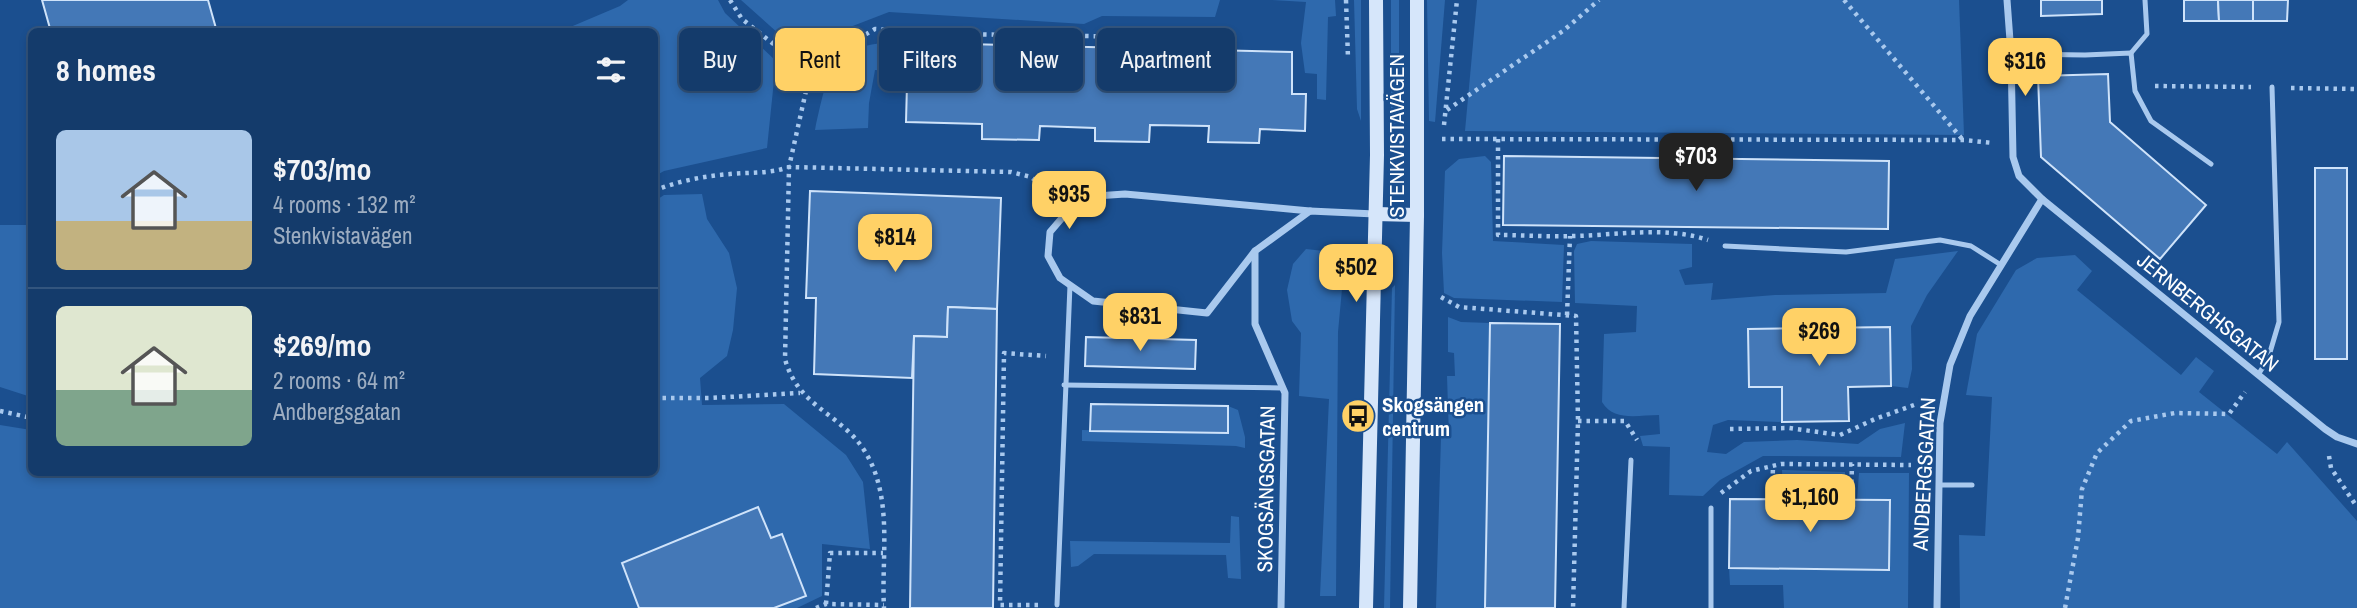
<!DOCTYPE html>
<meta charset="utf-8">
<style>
:root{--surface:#143b6b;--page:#214673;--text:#f1f3f6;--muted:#9dadc1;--line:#33557e;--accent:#ffd166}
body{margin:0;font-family:"Archivo Narrow",sans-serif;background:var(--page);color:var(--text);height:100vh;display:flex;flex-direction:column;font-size:26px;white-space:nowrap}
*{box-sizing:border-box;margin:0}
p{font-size:23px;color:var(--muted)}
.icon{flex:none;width:38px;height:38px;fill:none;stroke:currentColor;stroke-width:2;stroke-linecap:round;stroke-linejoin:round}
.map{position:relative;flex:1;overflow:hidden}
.details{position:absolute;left:28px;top:28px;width:630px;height:448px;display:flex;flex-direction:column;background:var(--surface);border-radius:10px;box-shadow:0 4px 10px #0003,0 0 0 2px var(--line)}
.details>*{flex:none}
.banner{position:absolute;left:679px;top:28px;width:665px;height:63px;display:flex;gap:14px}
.price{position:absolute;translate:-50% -60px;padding:0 16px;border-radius:14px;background:var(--accent);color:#111;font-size:23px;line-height:46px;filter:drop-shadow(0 2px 4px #0008)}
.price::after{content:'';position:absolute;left:50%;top:42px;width:21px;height:16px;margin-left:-10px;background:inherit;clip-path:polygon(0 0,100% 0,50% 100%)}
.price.current{background:#222;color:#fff}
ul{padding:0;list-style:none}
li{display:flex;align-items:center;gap:21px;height:175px;padding:0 28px}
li+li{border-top:2px solid var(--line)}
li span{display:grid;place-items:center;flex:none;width:196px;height:140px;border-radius:10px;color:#555}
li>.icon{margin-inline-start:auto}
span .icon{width:84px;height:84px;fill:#fffc;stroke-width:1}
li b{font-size:30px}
h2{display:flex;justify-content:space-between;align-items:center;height:84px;padding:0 28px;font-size:30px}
.tag{padding:0 24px;border-radius:10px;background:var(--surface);box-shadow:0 4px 10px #0003,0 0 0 2px var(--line);font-size:24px;line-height:63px}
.tag.current{background:var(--accent);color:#111}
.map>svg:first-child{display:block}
</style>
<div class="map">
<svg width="2357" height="608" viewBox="0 0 2357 608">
<rect width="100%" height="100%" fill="#1b4f8f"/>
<g fill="#2e69ad">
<path d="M628,0H718L725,13L776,61L767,148L664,171L655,176L654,32L561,31L620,6Z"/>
<path d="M741,0H1220L1215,17L1102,16L1084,24L889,12L819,39L789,43Z"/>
<path d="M1272,0H1335L1336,16L1328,17L1326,100L1317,99V74L1305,73L1301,43L1306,2Z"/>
<path d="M1354,0H1361V121L1357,109Z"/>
<path d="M1391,0H1399V123L1391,124Z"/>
<path d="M1427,0H1445L1435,122L1429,121Z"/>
<path d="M1477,0H1959L1964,135L1465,131Z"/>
<path d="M907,41L923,43L922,73L875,70L869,103L868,128L815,130C830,62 832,44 907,41Z"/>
<path d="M1485,156L1491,162L1493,241L1564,245L1562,302L1454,298L1444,293L1442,253L1445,171L1459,159Z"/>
<path d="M702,194L707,219L729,253L737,288L733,330L727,356L700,378L702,405L784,404L846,455L863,482L870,549L822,544V596L797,608H774L806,596L771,538L758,508L623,563L639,608H646H0V425L31,430L32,472H654L655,201L664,195Z"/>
<path d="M0,225H31V397L0,387Z"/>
<path d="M1591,241L1692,244V267L1679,270L1685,285L1713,283L1711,300L1775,295L1886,293L1895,259L1958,251L1927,295L1911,326L1912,369L1908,388L1891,386L1890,327L1748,329L1749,387H1782V422L1728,420L1713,425L1707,452L1726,454L1744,442L1797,440L1858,444L1880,429L1905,423L1901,457L1763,456L1720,480L1703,496L1669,495L1670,447L1643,446L1640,436L1660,434L1659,415C1638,415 1614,422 1602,402L1604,334L1636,332L1637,306L1575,303L1574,251L1577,244Z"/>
<path d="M1306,249L1324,251L1341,264L1342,289L1338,332L1336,596H1320L1329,399L1299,396L1301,333L1292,321L1287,290L1293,264Z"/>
<path d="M2075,255L2092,271L2077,290L2181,375L2196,357L2214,371L2199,392L2277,454L2287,442L2357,521V608H1960L1959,535L1985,536L1992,397L1966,395L1977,334L2016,270L2037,258Z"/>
<path d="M1395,285L1390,608H1384L1392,288Z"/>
<path d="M1448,317L1461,322L1490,323L1485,608H1436L1441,437H1449L1447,376H1455L1454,353L1448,352Z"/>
<path d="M1228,406L1238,410L1245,437V448L1236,446L1082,441V430L1227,433Z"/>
<path d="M1782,470L1845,472V500L1783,499Z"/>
<path d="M1859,473H1909L1908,608H1784L1783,585H1730L1729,568L1889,570L1890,501L1857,500Z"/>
<path d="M1231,516L1239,517L1241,579L1228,578L1226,555L1094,554L1078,566L1071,567L1070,541L1230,543Z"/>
</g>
<g fill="#4478b7" stroke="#cfe3fa" stroke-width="2">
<path d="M42,0H208L217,32H51Z"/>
<path d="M2041,0H2102V14L2041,16Z"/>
<path d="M2184,0H2218L2219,21H2184Z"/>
<path d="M2218,0H2253V21H2219Z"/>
<path d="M2253,0H2288L2287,21H2253Z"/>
<path d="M923,43L1292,52V94H1306L1305,131L1260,129L1259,143L1208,142L1209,126L1150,125L1149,142L1095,141V128L1040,126L1039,140L982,139V124L906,122L907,84H922Z"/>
<path d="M2108,74L2110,122L2206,205L2160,259L2041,157L2038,76Z"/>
<path d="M1504,156L1889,161L1888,229L1503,225Z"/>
<rect x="2315" y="168" width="32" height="191"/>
<path d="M810,191L1001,198L997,309L948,307L947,337L914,336L912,378L814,374L816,298H806Z"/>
<path d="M948,307L997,309L993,608H910L914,336L947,337Z"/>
<path d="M1490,323L1560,324L1555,608H1485Z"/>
<path d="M1890,327L1891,386L1848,387L1849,421L1782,422V387H1749L1748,329Z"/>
<path d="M1086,337L1196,340L1195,369L1085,366Z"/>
<path d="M1091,404L1228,406V433L1090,431Z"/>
<path d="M1730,499L1890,500L1889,570L1729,568Z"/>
<path d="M758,507L771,538L782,534L806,596L774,608H639L622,563Z"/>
</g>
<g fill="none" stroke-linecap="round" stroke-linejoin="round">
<g stroke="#a9c9ee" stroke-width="4.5" stroke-dasharray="3.5 5" stroke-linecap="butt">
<path d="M730,0L742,19L810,73L789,167L785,359C798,407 840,413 864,450C894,497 881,556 884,608"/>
<path d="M1346,0L1348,58"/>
<path d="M1844,0L1963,140"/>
<path d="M810,73L834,53L875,29L951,34L1213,38"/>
<path d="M2155,86L2251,87"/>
<path d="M2291,88L2357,89"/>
<path d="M1447,110L1563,31L1599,0"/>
<path d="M1444,125L1457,0"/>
<path d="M1442,139L1964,140L1993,143"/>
<path d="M1498,139V235C1523,235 1549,237 1574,236C1617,235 1667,226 1708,240"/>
<path d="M654,191C677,181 705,176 730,174C751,172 769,174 789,167L1011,172L1031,177L1056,197"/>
<path d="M1441,297L1459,307L1576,316L1578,421L1573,608"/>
<path d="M1567,315L1570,236"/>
<path d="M654,398H710L800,393"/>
<path d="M0,411L32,418"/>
<path d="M1578,421H1625L1637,440"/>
<path d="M1730,429L1789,428L1840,435L1875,419L1914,405"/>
<path d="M2329,456L2331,468L2357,507"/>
<path d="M1721,493L1751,471L1781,464L1911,465"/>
<path d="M1772,499L1773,466"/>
<path d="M1851,500L1852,464"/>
<path d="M826,604L830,553H883"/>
<path d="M1038,605H1000L1004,353L1046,356"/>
<path d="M816,608L826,604L884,605"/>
<path d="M2065,608L2078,538L2082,489L2097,453L2131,421L2175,413L2229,414L2245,392"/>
</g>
<g stroke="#a9c9ee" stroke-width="5">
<path d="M2131,53L2147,34L2145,0"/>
<path d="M2011,54L2085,55L2131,53L2135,91L2151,121L2211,164"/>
<path d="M1725,246L1846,252L1940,240L1971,246L2001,265"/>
<path d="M2258,375L2268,359L2279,322L2272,87"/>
<path d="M1064,385L1283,388"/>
<path d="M1939,485H1972"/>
<path d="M1057,605L1070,285"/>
<path d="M1624,608L1631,460"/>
<path d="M1711,608V508"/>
</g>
<g stroke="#a9c9ee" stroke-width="7">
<path d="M2007,0L2011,54L2013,157L2019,176L2042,199L2325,429L2337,437L2357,444"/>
<path d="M1255,251L1207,313L1093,301L1060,278L1048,256L1050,232L1068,211L1096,196L1125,194L1310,211"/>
<path d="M1281,608L1285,393L1255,324V251L1310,211L1375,214"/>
<path d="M1937,608L1940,423L1950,365L1970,316L2042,199"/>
</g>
<g stroke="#d6e6fa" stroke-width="14">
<path d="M1375,214L1417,215"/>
<path d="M1366,608L1377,155L1376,0"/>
<path d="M1410,608L1417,215V0"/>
</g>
</g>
<defs>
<g id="bus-disc" transform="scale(1.75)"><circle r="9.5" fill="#ffd166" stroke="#1b4f8f"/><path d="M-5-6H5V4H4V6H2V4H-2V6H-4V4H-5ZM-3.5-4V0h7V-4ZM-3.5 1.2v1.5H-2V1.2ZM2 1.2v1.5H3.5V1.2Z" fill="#111"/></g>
</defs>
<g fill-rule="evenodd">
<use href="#bus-disc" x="1358" y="416"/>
</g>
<g text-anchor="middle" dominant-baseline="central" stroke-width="5" stroke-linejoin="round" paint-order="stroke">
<g font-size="21" fill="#fff" stroke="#1b4f8f">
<text transform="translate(1396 136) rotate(-90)">STENKVISTAVÄGEN</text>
<text transform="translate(2208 312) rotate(39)">JERNBERGHSGATAN</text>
<text transform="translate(1924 474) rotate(-87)">ANDBERGSGATAN</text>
<text transform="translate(1266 489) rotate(-89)">SKOGSÄNGSGATAN</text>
</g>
<g font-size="21" font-weight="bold" fill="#fff" stroke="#1b4f8f" text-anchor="start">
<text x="1382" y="404">Skogsängen<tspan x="1382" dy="24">centrum</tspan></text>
</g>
</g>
</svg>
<b class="price" style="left:2025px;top:98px">$316</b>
<b class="price current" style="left:1696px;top:193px">$703</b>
<b class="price" style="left:1069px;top:231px">$935</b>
<b class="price" style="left:895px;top:274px">$814</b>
<b class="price" style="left:1356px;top:304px">$502</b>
<b class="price" style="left:1140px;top:353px">$831</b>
<b class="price" style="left:1819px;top:368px">$269</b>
<b class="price" style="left:1810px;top:534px">$1,160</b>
<div class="banner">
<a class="tag">Buy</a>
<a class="tag current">Rent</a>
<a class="tag">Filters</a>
<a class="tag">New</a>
<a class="tag">Apartment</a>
</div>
<section class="details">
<h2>8 homes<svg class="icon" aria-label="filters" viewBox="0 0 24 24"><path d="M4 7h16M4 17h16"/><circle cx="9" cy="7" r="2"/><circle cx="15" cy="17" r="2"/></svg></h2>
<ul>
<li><span style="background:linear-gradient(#a9c7e8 65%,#c2b280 0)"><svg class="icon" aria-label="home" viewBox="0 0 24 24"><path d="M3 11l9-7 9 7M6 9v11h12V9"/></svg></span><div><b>$703/mo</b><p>4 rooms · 132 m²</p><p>Stenkvistavägen</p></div></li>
<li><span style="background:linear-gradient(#dfe7d0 60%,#7fa58c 0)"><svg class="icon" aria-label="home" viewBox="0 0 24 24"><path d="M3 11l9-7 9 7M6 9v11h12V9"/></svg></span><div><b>$269/mo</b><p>2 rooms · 64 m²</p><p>Andbergsgatan</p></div></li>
</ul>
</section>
</div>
